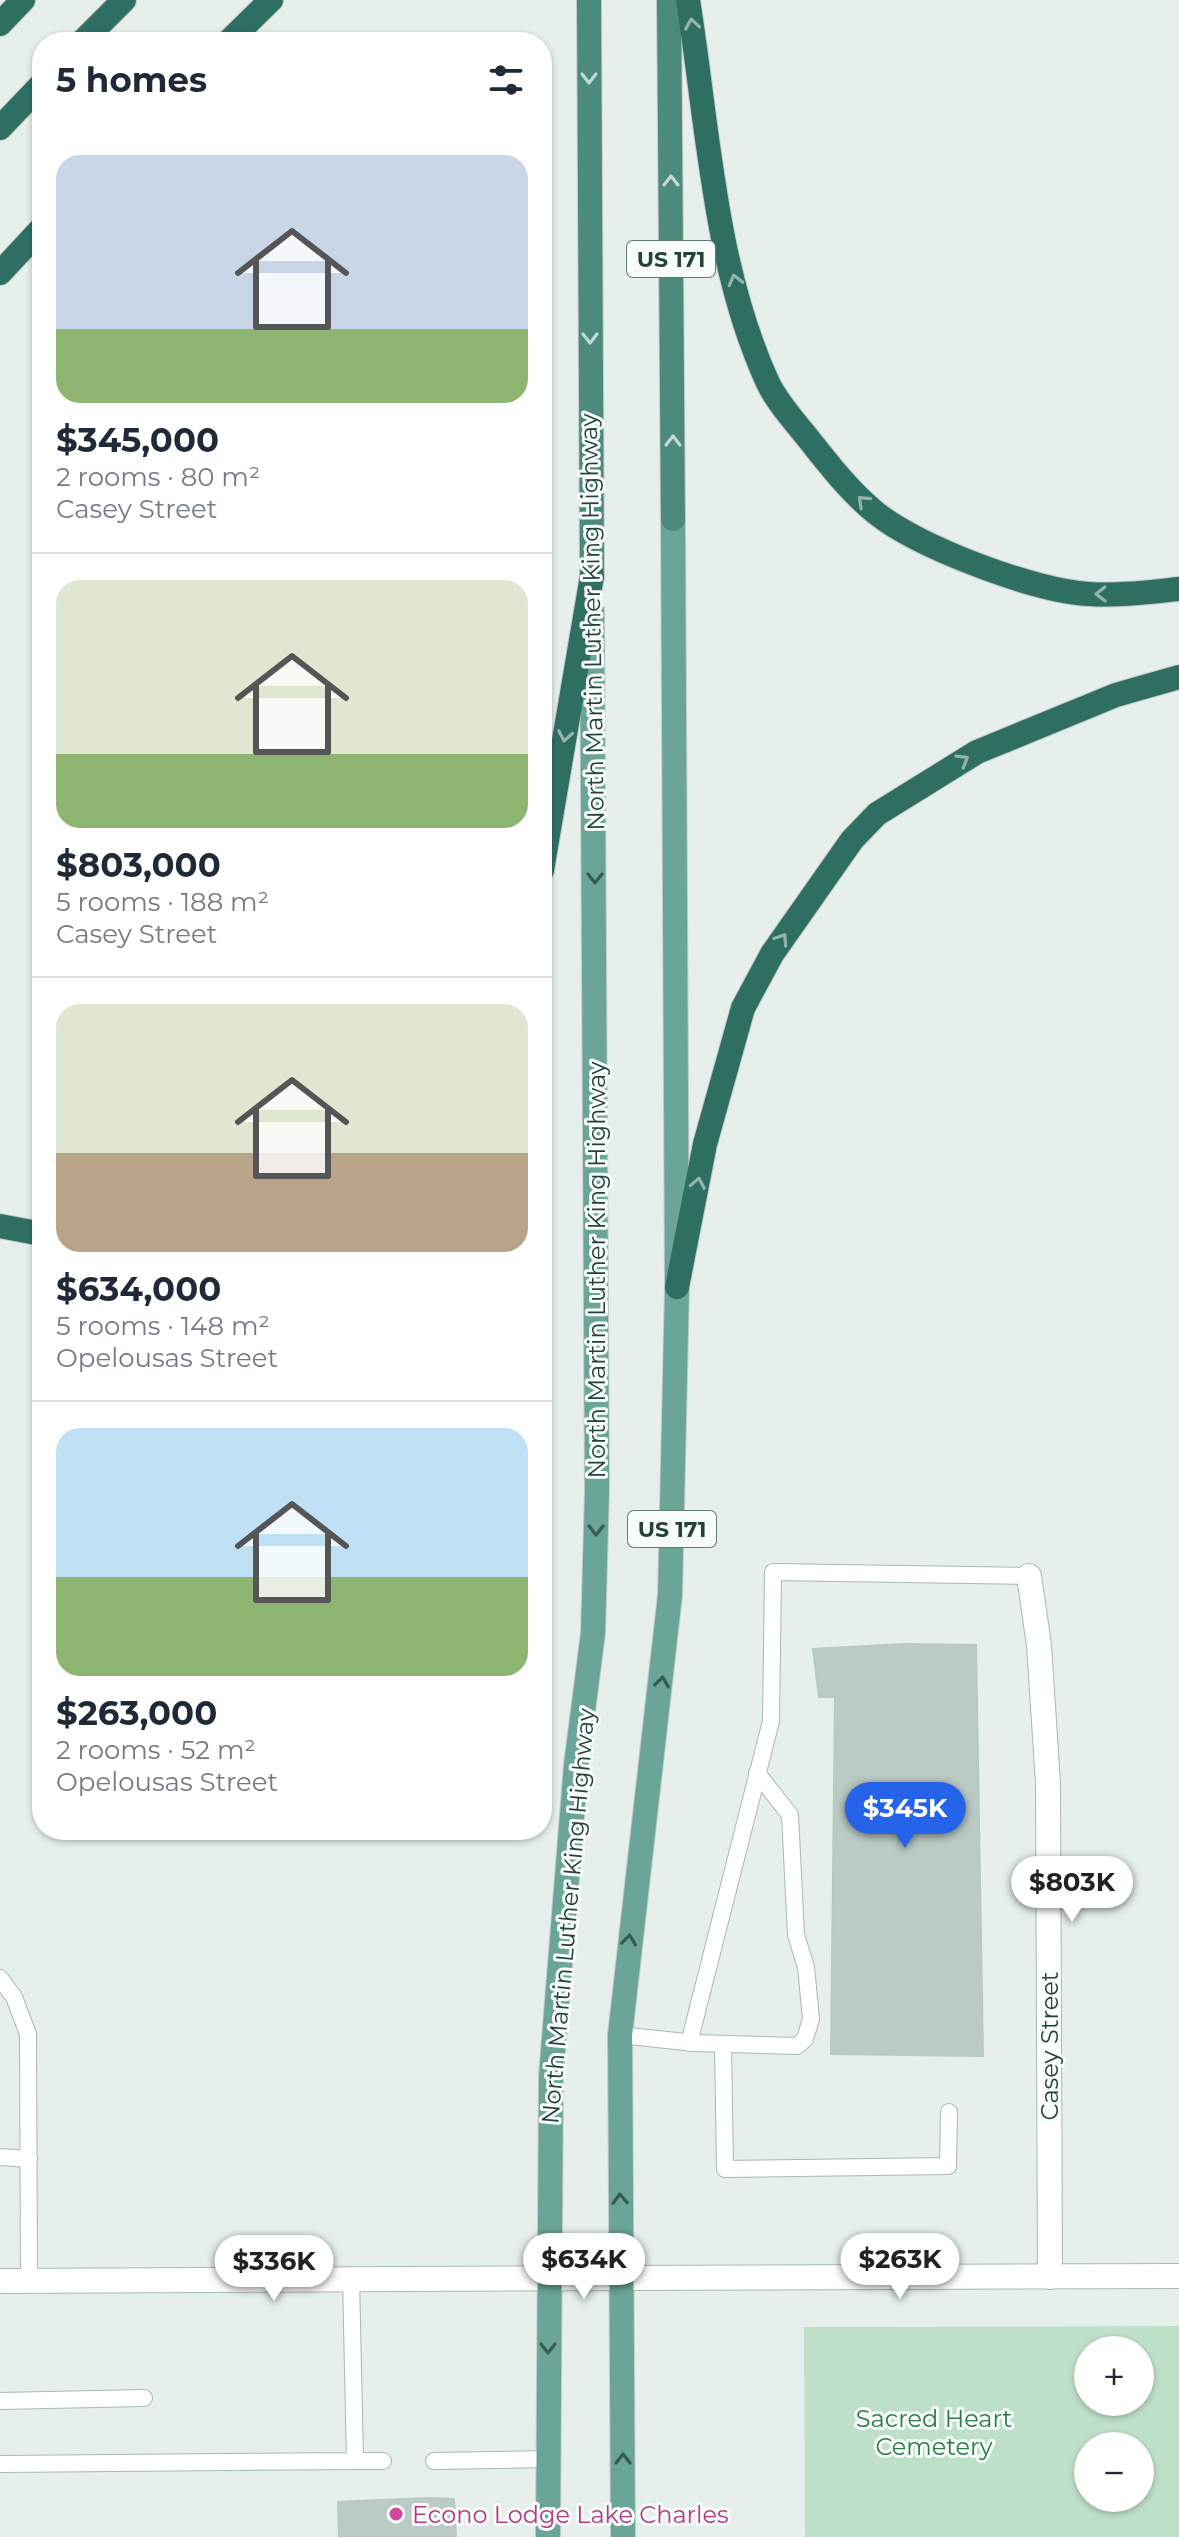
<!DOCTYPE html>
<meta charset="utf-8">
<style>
:root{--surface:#fff;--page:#f6f6f7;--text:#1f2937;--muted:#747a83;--line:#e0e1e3;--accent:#2563eb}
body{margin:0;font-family:Montserrat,sans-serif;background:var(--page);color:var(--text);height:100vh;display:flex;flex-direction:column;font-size:30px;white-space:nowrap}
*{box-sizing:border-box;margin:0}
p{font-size:26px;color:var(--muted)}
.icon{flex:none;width:44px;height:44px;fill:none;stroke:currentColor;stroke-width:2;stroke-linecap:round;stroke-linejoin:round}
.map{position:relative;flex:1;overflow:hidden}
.panel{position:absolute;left:32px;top:32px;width:520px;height:1808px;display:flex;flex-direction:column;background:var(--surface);border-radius:32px;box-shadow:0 2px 6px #0004}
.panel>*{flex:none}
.tools{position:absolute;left:1074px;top:2336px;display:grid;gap:16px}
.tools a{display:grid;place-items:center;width:80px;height:80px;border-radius:50%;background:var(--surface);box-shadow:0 2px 6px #0004;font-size:40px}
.price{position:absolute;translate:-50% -68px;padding:0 18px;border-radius:28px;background:#fff;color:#222;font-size:26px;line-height:52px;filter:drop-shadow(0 2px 4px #0008)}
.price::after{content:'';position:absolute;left:50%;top:48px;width:24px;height:18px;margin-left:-12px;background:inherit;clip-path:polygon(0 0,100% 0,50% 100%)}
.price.active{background:var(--accent);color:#fff}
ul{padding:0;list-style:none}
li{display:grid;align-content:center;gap:16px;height:424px;padding:0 24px}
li+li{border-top:2px solid var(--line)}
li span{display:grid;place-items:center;height:248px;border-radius:24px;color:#555}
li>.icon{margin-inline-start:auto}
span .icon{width:144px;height:144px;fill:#fffc;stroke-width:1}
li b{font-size:34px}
h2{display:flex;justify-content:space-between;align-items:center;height:96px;padding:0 24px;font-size:34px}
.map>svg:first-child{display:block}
</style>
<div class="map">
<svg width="1179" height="2537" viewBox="0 0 1179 2537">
<rect width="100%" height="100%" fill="#e6efeb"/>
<path fill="#bfe0c8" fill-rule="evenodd" d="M1179,2326V2537H805L804,2327ZM1088,2350H1140V2402H1088ZM1088,2446H1140V2498H1088Z"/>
<g fill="#bbcac4" stroke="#b8c9c2" stroke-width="2">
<path d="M904,1644L976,1645L983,2056L831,2054L835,1697H819L813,1649Z"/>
<path d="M426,2498L454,2499L456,2537H339L338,2502Z"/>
</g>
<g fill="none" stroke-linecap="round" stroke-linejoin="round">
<g stroke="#a8b8b2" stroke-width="18">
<g id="service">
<path d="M0,1978L14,1997L28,2034L29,2281"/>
<path d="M620,2035L695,2043L797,2046L805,2039L811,2019L806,1967L796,1935L790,1815L757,1773"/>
<path d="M689,2043L771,1721L773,1572L1029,1576"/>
<path d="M723,2044L725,2169L948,2166L949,2112"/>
<path d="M0,2157L29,2159"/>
<path d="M0,2401L144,2398"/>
<path d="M355,2461H383"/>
<path d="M434,2461L548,2459"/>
<path d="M0,2464L355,2461L351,2278"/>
</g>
</g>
<g stroke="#a8b8b2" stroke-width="26">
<path id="minor" d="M1029,1576L1039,1645L1048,1783L1050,2277"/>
</g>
<g stroke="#a8b8b2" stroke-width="26">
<path id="tertiary" d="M622,2278L1179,2276"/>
</g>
<g stroke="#a4bbb3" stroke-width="26">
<path id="secondary" d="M0,2281L622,2278"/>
</g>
<g stroke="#c2cac8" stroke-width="26">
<g id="primary">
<path d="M548,2537L551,2076L576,1765L593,1633L597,1490L592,611"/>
<path d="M623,2537L620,2035L670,1595L677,1287L673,519"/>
</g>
</g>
<g stroke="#c2cac8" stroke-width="26">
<g id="trunk">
<path d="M589,0L592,576"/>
<path d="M669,0L673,519"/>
</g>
</g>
<g stroke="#c2cac8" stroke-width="26">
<g id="motorway">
<path d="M688,0C708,126 714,266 768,383C778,404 797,424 811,442C831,467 851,493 876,513C918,547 1034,591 1089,594C1119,596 1149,592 1179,589"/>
<path d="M0,24L23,0"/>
<path d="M82,42L124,0"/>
<path d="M228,42L271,0"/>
<path d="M0,128L42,84"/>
<path d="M0,273L42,228"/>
<path d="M542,870L592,576"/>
<path d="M0,1226L42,1234"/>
<path d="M677,1287L705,1144L743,1008L772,954L852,840L877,814L977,752L1116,695L1179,677"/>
</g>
</g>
<use href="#service" stroke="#fff" stroke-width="16"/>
<use href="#minor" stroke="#fff" stroke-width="24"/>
<use href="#tertiary" stroke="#fff" stroke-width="24"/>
<use href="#secondary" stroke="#fff" stroke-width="24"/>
<use href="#primary" stroke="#6aa596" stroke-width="24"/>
<use href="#trunk" stroke="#4c8a7c" stroke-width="24"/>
<use href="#motorway" stroke="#2f6f62" stroke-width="24"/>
</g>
<defs><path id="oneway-chevron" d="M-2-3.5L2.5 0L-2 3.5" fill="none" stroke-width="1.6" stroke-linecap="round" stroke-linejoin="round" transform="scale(2)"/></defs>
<g stroke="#93b5ae">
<use href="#oneway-chevron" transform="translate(692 24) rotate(-99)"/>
<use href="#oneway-chevron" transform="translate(735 280) rotate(-104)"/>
<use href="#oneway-chevron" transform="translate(863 501) rotate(-137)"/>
<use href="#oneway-chevron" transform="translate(1101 594) rotate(179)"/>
<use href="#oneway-chevron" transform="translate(565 736) rotate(100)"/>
<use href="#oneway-chevron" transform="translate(963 760) rotate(-31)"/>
<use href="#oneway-chevron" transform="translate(782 939) rotate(-57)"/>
<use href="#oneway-chevron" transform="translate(698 1183) rotate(-79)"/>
</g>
<g stroke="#c4d9d4">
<use href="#oneway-chevron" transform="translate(589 78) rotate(90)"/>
<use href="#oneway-chevron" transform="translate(671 181) rotate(-90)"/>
<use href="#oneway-chevron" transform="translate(590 338) rotate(90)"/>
<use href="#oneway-chevron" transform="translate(673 441) rotate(-90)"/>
</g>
<g stroke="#365b51">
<use href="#oneway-chevron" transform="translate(595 878) rotate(90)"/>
<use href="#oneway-chevron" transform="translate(596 1530) rotate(91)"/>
<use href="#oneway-chevron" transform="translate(662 1682) rotate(-82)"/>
<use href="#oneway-chevron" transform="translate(629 1940) rotate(-83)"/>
<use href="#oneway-chevron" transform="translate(620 2199) rotate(-92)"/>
<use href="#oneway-chevron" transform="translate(548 2348) rotate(90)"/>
<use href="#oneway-chevron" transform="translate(623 2459) rotate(-90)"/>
</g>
<circle fill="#d1479c" stroke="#f7fbf9" stroke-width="3" cx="396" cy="2514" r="8"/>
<g text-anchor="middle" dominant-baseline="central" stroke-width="6" stroke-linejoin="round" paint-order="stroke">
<g fill="#f7fbf9" stroke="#637a73" stroke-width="2">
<rect x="627" y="241" width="88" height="36" rx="6"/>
<rect x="628" y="1511" width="88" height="36" rx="6"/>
</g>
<g font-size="22" font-weight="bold" fill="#24423a">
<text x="671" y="259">US 171</text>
<text x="672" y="1529">US 171</text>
</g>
<g font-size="24" fill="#24423a" stroke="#f7fbf9">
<text transform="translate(592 622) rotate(-91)">North Martin Luther King Highway</text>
<text transform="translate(596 1270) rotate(-90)">North Martin Luther King Highway</text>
<text transform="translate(568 1916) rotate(-85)">North Martin Luther King Highway</text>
<text transform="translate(1049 2046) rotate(-90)">Casey Street</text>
</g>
<g font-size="24" fill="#2d7a4b" stroke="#f7fbf9">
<text x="934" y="2418">Sacred Heart<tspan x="934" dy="28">Cemetery</tspan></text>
</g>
<g font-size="24" fill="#b23c85" stroke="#f7fbf9" text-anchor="start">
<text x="412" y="2514">Econo Lodge Lake Charles</text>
</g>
</g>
</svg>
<div class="tools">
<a>+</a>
<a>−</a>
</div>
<b class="price active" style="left:905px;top:1850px">$345K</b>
<b class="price" style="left:1072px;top:1924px">$803K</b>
<b class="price" style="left:584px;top:2301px">$634K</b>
<b class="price" style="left:900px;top:2301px">$263K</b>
<b class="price" style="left:274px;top:2303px">$336K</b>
<section class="panel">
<h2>5 homes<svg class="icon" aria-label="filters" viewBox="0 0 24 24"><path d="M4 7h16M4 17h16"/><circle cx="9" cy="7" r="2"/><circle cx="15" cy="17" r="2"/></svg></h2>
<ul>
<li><span style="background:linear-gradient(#c9d6e8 70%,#8fb573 0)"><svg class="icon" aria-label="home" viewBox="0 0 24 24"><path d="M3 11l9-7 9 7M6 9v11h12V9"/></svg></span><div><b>$345,000</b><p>2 rooms · 80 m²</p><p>Casey Street</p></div></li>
<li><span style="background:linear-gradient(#dfe7d0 70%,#8fb573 0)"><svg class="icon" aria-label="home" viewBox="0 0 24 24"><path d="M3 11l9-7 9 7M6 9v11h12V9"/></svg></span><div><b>$803,000</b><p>5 rooms · 188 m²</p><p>Casey Street</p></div></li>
<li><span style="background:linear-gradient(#dfe7d0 60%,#b9a48a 0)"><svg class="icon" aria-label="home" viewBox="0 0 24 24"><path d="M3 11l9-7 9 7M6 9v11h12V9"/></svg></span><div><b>$634,000</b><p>5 rooms · 148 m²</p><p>Opelousas Street</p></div></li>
<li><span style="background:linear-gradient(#bfe0f5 60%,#8fb573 0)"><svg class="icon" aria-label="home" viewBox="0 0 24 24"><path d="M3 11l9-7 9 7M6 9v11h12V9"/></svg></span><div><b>$263,000</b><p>2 rooms · 52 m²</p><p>Opelousas Street</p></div></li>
</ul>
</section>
</div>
